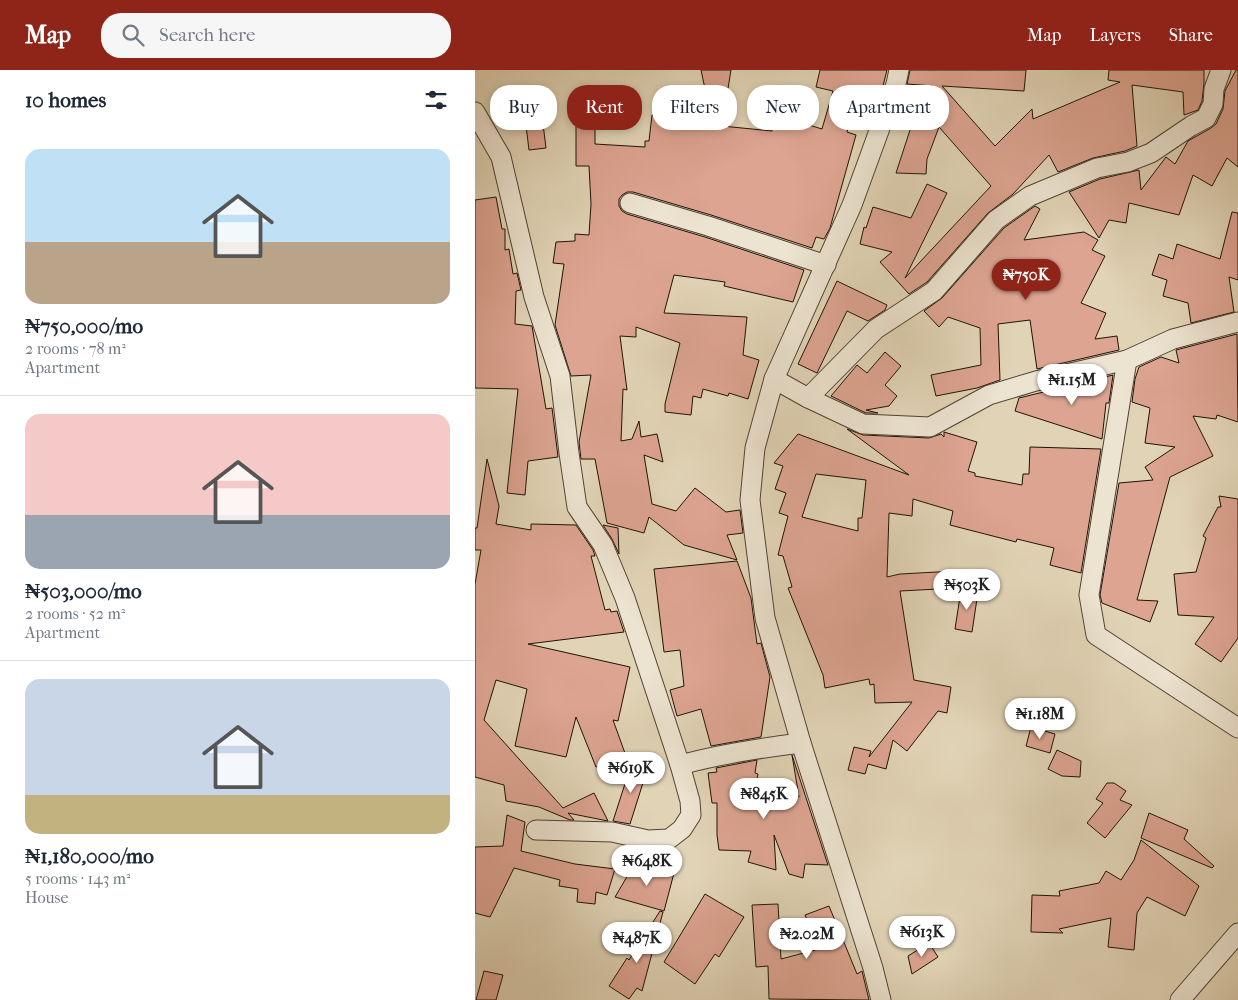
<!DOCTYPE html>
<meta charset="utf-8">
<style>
:root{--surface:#fff;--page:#f6f6f7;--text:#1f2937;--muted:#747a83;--line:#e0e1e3;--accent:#8f2418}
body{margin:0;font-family:"IM FELL French Canon",serif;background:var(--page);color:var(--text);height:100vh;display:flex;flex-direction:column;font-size:19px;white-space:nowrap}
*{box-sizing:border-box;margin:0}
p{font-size:16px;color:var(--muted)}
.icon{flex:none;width:28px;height:28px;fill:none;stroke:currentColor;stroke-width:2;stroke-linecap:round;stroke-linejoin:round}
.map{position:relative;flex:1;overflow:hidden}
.drawer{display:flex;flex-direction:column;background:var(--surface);width:475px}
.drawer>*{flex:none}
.top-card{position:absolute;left:15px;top:15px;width:475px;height:45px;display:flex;gap:10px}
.price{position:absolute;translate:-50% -42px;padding:0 11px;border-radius:18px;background:#fff;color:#222;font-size:16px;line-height:32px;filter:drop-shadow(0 1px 2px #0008)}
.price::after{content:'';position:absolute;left:50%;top:30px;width:15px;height:11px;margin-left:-8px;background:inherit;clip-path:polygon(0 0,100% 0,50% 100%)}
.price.on{background:var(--accent);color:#fff}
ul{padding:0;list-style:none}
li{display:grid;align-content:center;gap:10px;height:265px;padding:0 25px}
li+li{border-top:1px solid var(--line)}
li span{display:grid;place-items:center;height:155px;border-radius:15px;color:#555}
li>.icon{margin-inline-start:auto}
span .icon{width:90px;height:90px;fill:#fffc;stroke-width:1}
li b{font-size:21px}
h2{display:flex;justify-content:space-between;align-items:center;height:60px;padding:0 25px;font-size:21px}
.chip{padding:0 18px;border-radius:20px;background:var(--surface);box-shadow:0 2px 8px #0003;font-size:18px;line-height:45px}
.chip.on{background:var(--accent);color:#fff}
header{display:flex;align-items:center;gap:30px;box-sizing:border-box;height:70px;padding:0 25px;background:var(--accent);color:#fff}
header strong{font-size:24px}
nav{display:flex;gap:28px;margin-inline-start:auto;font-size:18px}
.search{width:350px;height:45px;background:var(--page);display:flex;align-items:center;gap:12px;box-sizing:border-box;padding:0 18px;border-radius:20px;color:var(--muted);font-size:19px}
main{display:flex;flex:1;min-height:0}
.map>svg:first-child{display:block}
</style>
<header>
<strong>Map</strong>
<div class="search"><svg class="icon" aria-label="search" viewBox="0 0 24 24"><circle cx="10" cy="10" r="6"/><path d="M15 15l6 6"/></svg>Search here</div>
<nav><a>Map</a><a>Layers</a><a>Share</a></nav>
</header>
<main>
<section class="drawer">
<h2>10 homes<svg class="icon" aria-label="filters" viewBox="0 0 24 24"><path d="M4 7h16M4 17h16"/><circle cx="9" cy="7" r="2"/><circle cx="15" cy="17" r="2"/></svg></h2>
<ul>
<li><span style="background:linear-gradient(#bfe0f5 60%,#b9a48a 0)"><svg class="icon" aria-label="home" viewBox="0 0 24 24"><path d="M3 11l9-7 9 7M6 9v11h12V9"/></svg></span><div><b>₦750,000/mo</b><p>2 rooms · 78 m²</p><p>Apartment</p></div></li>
<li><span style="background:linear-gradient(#f6c9c9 65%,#9aa5b1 0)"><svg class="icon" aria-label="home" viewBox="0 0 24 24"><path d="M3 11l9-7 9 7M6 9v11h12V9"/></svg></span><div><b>₦503,000/mo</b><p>2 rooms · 52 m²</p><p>Apartment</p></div></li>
<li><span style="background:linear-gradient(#c9d6e8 75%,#c2b280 0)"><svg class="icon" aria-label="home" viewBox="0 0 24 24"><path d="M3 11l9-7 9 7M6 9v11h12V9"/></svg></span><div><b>₦1,180,000/mo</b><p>5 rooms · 143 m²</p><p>House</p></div></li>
</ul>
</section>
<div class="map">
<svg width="763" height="930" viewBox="0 0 763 930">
<rect width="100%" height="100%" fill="#e1d4b6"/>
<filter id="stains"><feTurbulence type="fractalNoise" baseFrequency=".004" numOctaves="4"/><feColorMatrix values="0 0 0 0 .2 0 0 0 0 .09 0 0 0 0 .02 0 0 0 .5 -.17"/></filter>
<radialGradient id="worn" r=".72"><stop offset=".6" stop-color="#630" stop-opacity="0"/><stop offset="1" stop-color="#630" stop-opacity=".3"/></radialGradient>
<g fill="#dda491" stroke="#201305" fill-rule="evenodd">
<path d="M226,0H256L247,56L297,61L298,44L347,59L358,21L341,17L345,0H412L407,20L385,17L372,62L381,65L355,158L349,169L341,167L337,178L236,145L158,122H152L147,125L144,129V136L147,141L152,144L230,167L329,200L318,232L249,216L250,212L199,205L189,243L272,247L268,285L284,290L273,329L254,323L253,326L228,319L226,328L218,326L216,345L190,342V334L205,273L161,257V267L145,266L152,320L148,319L146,371L157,369L164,351L166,367L182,364L188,392L169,385L177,434L201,441L220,418L251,442L265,440L268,463L252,465L262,490L209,475L174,447L169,463L132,453L120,389H106L104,372L116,305L96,306L80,255L89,194L78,193L81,172L100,171V164L114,165L116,134L114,96H101V34L120,31V74L170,77V71H174L177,45L214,48L216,32L233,33Z"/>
<path d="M435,0H551L549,21L467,16L520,76L557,39L558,49L645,12L633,10L634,0H729V13L727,31L723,40L709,45L708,22L657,15L662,76L650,81L618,88L583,102L574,85L538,124L513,143L452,212L434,224L405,192L417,182L385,174L389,157L391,158L398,137L436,148L452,114L472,123L430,208L516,116L464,57L452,89L451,104L421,103L436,57L440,59L449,32L452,33L458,16L432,14Z"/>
<path d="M761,0H763V97L752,88L737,116L718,105L704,145L654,133L651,153L634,150L624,168L594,122L625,109L664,100L666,120L691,87L700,94L713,71L736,58L741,54L748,39L750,21Z"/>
<path d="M66,38L71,78L54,80L49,40Z"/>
<path d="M21,127L27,159H30V180L34,179L38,204L42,203L46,220L41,221L40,254L57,256L71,339L77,338L83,387L53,391L50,425L32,423L43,319L0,318V130Z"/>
<path d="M560,136L565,139L549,170L609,162L623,170L617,180L630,186L606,233L631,243L620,269L642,266L644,280L562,299L555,250L523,254L525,310L502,318L461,326L456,305L506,295L505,258L473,247L464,257L449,241L467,228L529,158Z"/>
<path d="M757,142L763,143V210L754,207L759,242L716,253L713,233L688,226L692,210L677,205L684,184L698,189L702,174L745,189Z"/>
<path d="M362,211L412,235L410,240L393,251L372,241L342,303L323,294Z"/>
<path d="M762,264L763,352L742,345L741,349L718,346L738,386L695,407L662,530L683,531L675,552L627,533L625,525L644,413L678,410L670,397L700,377L670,373L675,338L657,332L660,309L664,297L686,287L704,293L701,280Z"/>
<path d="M410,282L426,296L410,315L422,326L414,336L391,340L403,343H391L356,326L382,295L392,303Z"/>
<path d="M638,305L634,333H631L627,369L540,341L544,328Z"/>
<path d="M372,359L388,365L454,368L466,364L469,367V362L502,372L493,401L500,403V406L547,415L548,404H554L555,377L626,379L606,503L575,495L579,478L542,469L541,472L475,455L478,441L438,429L437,446L414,443L412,507L425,504L481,501L482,518L425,521L439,610L476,617L472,643L463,641L432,681L418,670L411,699L393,694L390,704L373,700L379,677L396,681L394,687L437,632L400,633L399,614L395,615L394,609L350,618L348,605L313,518L317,517L308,486L303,485L313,446L304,443L311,423L300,419L308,396L299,393L323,364L434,405ZM341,404L391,410L387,448H383V461L327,447Z"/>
<path d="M12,389L24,436L21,454L56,460V454L101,455L118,480L120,486H116L130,540L135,539L136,542L142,541L149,562L53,574L155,597L143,651L138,650L151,686L121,697L101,647L91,687L40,676L52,619L21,610L9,650L88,738L119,723L133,751L93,743L99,750H95L64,737L31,731L29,715L0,707V514L6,480H0V458H2Z"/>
<path d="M744,426L763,429V568L746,592L720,574L739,547L703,545L699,504L721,502L731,468L728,466L743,437H746Z"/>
<path d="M128,455L143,458L144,484L137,469Z"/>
<path d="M262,491L276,528L282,574L286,573L295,607L286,667L236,676L226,639L202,646L195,620L209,616L205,580L189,582L179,499Z"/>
<path d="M486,520L503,522L497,562L480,559Z"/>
<path d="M556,657L580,664L575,683L551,676Z"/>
<path d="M582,680L606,691L605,707L587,706L573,699Z"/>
<path d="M317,685L353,795L330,794L328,808L314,804L299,765L301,800L273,792L276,781L244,780L242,765V733H237L233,703L242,702L241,698L282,690L280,703L283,704L281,714L324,727Z"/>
<path d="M157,692L173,697L155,754L138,751Z"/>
<path d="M632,713H639L651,721L645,730L657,735L630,768L612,753L628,733L621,729Z"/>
<path d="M674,743L713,760L709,769L739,796L737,798L666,768Z"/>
<path d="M32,745L50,752L46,781L100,794L140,799L132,825L121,822L120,834L102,832L103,819L84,816L85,810L39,798L15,847L0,843V777L28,776Z"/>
<path d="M666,770L724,816L710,846L672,827L662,843L659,880L633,877L636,848L584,859L588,863L556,862L557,825L585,826L584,821L624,813L631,801L646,810L659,790Z"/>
<path d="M160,793L199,803L189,841L140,827Z"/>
<path d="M230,824L269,847L244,887L240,884L220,914L189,892Z"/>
<path d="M303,834L306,889L344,879L330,845L354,836L382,904L387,901L394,930L294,929L293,896L281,897L277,835Z"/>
<path d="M185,841L188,842L167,921L162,918L154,929L134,916L152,888L154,890Z"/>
<path d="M454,873L463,887L437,904L433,886Z"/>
<path d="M9,901L28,905L21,930H1Z"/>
</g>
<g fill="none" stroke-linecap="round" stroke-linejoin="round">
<g stroke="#504331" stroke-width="21">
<g id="minor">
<path d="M0,42L26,87L59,227L85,306L94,383L102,437L128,475L150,528L205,695L215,731L216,745L207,759L194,769L173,770L137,762L61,760"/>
<path d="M155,133L233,156L351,195"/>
<path d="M652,290L698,269L763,252"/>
<path d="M299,309L333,328L388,354L455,357L514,325L561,311L652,290L614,525L621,565L763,658"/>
<path d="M333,328L401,259L459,221L521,150L555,126L622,98L653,92L676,83L716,56L731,48L738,34L739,19L746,0"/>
<path d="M205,695C245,684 285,678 326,673"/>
<path d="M406,930L398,898L326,673L290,548L275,430L280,378L299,309L377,135L421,14L424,0"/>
<path d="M705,930L763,863"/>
</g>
</g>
<use href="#minor" stroke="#ece3d0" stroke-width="19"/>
</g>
<rect width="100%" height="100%" filter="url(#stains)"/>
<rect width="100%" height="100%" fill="url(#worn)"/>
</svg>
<b class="price on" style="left:551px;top:231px">₦750K</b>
<b class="price" style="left:597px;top:336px">₦1.15M</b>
<b class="price" style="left:492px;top:541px">₦503K</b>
<b class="price" style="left:565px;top:670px">₦1.18M</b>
<b class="price" style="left:156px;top:724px">₦619K</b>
<b class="price" style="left:289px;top:750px">₦845K</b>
<b class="price" style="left:172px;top:817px">₦648K</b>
<b class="price" style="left:447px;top:888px">₦613K</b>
<b class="price" style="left:332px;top:890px">₦2.02M</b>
<b class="price" style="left:162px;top:894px">₦487K</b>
<div class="top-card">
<a class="chip">Buy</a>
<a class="chip on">Rent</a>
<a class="chip">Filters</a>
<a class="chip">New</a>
<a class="chip">Apartment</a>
</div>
</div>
</main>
